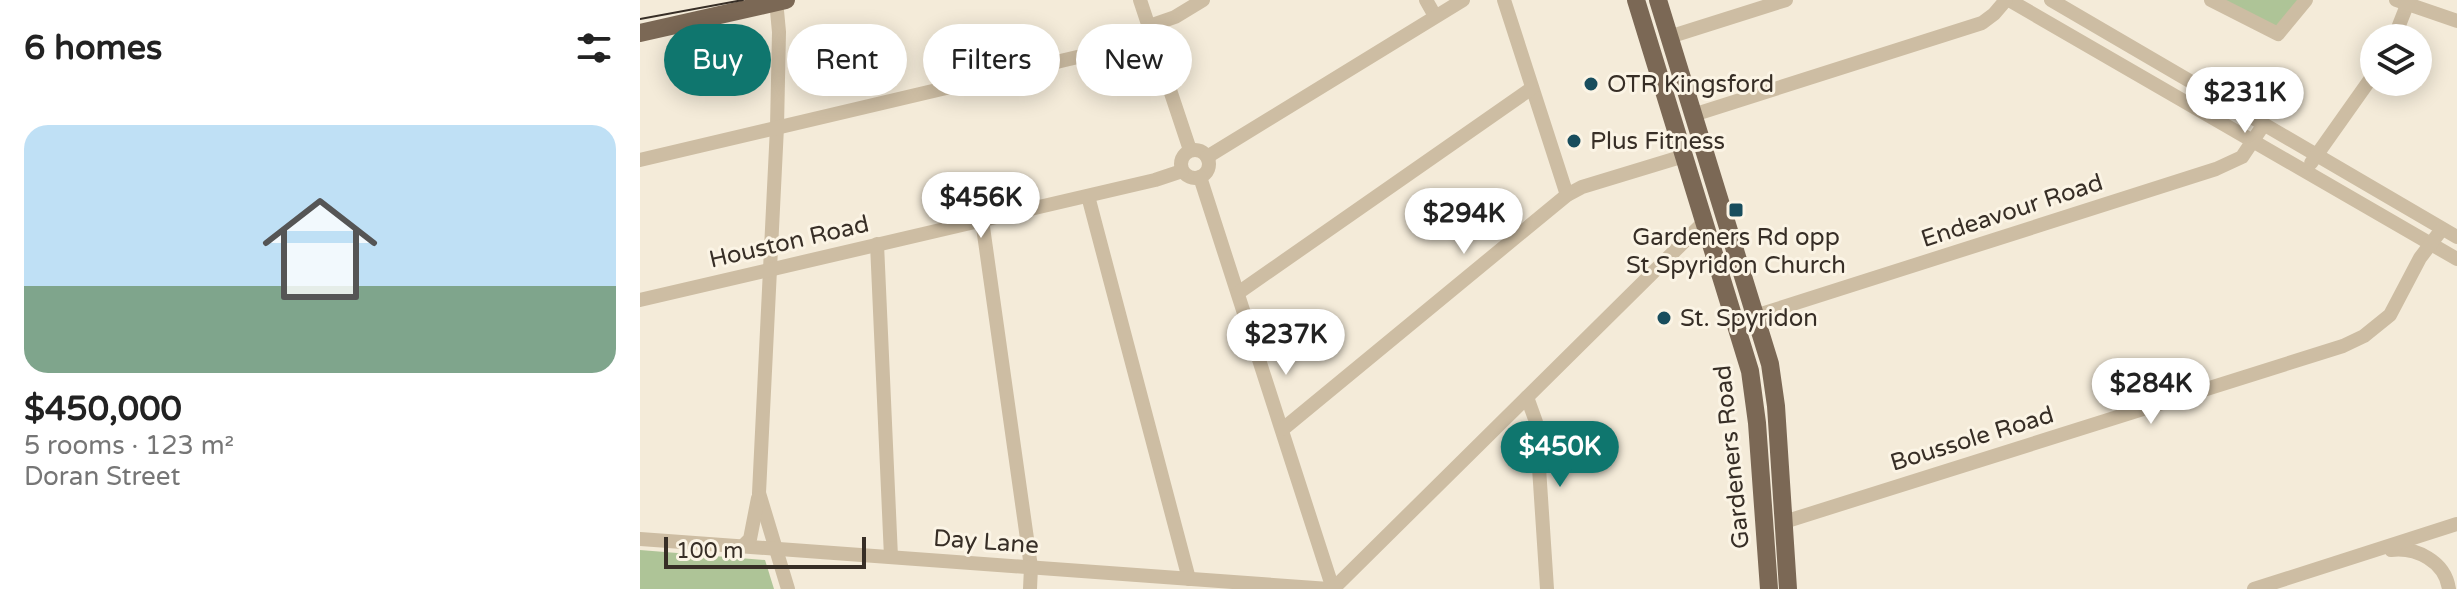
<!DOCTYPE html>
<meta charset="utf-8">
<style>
:root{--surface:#fff;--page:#f6f6f6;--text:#222;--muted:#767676;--accent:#0f766e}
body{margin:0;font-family:"Varela Round",sans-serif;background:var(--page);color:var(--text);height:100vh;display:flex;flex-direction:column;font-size:30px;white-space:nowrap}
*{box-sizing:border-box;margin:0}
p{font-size:26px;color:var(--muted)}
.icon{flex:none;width:44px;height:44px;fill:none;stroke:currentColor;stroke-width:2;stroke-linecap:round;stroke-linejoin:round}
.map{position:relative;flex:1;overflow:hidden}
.details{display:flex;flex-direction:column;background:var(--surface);width:640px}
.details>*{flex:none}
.hud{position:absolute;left:24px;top:24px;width:760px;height:72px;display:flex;gap:16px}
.tools{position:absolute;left:1720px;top:24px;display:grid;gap:16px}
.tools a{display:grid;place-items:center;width:72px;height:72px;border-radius:50%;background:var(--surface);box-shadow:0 4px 20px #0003;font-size:40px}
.scale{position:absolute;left:24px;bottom:20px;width:202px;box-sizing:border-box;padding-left:8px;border:4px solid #372e26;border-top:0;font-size:22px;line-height:28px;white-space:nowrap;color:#372e26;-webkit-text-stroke:6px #fbf4e5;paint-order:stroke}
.price{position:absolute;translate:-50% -68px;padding:0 18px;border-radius:28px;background:#fff;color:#222;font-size:26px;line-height:52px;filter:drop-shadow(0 2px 4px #0008)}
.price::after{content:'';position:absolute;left:50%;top:48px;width:24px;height:18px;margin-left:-12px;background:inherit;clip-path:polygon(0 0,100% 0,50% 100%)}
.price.active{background:var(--accent);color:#fff}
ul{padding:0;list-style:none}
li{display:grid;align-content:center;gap:16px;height:424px;padding:0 24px}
li span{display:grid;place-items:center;height:248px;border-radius:24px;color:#555}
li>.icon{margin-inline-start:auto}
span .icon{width:144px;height:144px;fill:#fffc;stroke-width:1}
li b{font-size:34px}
h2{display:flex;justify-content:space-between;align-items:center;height:96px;padding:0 24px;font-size:34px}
.pill{padding:0 28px;border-radius:36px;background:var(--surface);box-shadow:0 4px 20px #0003;font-size:28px;line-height:72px}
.pill.active{background:var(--accent);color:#fff}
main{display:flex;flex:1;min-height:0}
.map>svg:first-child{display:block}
</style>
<main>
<section class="details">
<h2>6 homes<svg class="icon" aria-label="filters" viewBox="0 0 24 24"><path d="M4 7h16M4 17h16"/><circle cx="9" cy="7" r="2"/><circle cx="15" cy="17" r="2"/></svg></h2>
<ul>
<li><span style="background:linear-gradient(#bfe0f5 65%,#7fa58c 0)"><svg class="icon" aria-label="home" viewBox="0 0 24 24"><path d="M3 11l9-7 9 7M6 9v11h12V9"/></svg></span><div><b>$450,000</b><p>5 rooms · 123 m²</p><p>Doran Street</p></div></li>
</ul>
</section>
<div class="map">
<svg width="1817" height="589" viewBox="0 0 1817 589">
<rect width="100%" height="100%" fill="#f4ebd9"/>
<g fill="#aec497">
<path d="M1571,0H1666L1638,34Z"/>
<path d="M0,550L125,560L134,589H0Z"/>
</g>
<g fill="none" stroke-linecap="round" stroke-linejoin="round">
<g stroke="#cdbda3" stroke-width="14">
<path d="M136,0L139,32L137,127L119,493L148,589"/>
<path d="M500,0L550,150"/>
<path d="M786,0L795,16"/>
<path d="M864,0L927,195"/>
<path d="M1369,0L1817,259"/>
<path d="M1411,0L1817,237"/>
<path d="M1571,0L1638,34L1666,0"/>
<path d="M1756,0L1817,21"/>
<path d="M509,26L535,17L563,0"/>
<path d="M1029,37L1146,0"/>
<path d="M1754,38L1769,0"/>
<path d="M1053,115L1342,23L1354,14L1366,0"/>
<circle cx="555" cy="164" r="14"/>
<path d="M567,157L823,0"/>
<path d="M0,160L514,39"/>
<path d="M1671,163L1734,74"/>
<path d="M560,177L693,589"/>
<path d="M448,196L549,579"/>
<path d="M342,220L391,567L390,589"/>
<path d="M237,244L251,557"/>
<path d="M598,293L892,88"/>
<path d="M0,300L515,180L542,171"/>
<path d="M1115,316L1576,169L1602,157L1624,124"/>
<path d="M887,397L896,422L907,589"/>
<path d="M643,429L927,195L942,187L1044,156"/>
<path d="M1144,522L1703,346L1724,336L1750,315L1780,258L1802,229"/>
<path d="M0,539L689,589"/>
<path d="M103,546L110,539L118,498"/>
<path d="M1751,550C1776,547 1805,561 1809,589"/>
<path d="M693,589L1064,222"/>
<path d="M1614,589L1817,524"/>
</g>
<g stroke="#7b6855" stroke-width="18">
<path d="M996,0L1110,371L1117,423L1129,589"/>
<path d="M1018,0L1130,364L1136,406L1148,589"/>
<path d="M0,33L146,0"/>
</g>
<path stroke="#372e26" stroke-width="2" d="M0,19L103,0"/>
</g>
<g fill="#184d5d" stroke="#fbf4e5" stroke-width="3">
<circle cx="951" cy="84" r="8"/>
<circle cx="934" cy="141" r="8"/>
<rect x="1088" y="202" width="16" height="16" rx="4"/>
<circle cx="1024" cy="318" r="8"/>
</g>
<g text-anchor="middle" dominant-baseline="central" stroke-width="6" stroke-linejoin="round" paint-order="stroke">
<g font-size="24" fill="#372e26" stroke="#fbf4e5" text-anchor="start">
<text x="967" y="84">OTR Kingsford</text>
<text x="950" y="141">Plus Fitness</text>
<text x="1096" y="237" text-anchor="middle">Gardeners Rd opp<tspan x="1096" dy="28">St Spyridon Church</tspan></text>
<text x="1040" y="318">St. Spyridon</text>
</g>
<g font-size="24" fill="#372e26" stroke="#fbf4e5">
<text transform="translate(1372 211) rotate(-18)">Endeavour Road</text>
<text transform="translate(149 242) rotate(-13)">Houston Road</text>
<text transform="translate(1332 439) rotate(-17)">Boussole Road</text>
<text transform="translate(1092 457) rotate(-96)">Gardeners Road</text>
<text transform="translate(346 542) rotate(4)">Day Lane</text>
</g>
</g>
</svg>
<div class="tools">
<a><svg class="icon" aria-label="layers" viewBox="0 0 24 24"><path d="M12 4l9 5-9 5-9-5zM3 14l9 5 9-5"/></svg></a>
</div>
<div class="scale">100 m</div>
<b class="price" style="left:1605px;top:135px">$231K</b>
<b class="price" style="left:341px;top:240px">$456K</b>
<b class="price" style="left:824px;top:256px">$294K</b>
<b class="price" style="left:646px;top:377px">$237K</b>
<b class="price" style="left:1511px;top:426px">$284K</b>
<b class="price active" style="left:920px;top:489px">$450K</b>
<div class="hud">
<a class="pill active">Buy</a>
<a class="pill">Rent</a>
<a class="pill">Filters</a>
<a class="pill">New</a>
</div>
</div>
</main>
